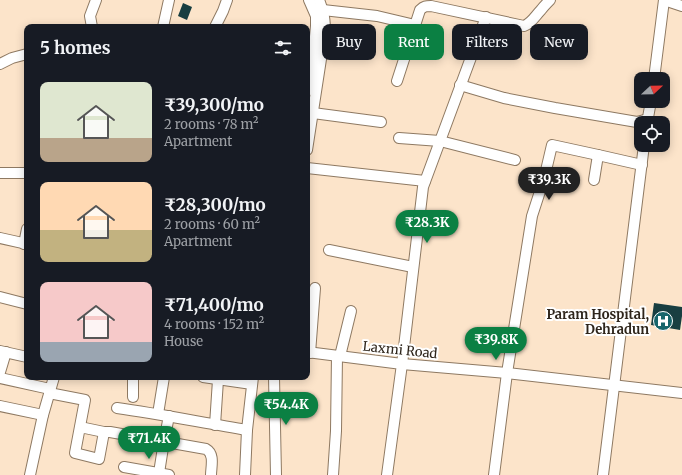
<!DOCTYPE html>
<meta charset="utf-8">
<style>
:root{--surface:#171b24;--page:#20242c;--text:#f1f3f6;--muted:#9ea1a6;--accent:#0b8043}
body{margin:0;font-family:Merriweather,serif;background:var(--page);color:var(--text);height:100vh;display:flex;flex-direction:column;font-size:15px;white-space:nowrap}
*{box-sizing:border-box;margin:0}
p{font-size:13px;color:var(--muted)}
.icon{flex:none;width:22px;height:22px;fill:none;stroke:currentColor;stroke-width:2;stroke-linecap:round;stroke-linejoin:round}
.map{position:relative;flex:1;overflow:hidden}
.panel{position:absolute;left:24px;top:24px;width:286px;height:356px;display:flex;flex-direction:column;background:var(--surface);border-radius:8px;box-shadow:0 2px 10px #0003}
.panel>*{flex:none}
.banner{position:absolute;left:322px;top:24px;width:300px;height:36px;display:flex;gap:8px}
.needle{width:26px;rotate:68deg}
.tools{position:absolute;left:634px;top:72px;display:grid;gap:8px}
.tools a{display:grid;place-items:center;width:36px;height:36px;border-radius:8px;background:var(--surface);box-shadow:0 2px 10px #0003;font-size:20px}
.price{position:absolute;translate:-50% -34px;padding:0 9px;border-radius:14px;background:var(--accent);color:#fff;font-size:13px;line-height:26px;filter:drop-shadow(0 1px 2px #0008)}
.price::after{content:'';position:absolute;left:50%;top:24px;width:12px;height:9px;margin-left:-6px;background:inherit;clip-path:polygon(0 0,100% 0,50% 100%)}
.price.active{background:#222;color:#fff}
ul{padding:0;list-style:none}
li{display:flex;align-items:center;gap:12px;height:100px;padding:0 16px}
li span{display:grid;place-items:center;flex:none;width:112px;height:80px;border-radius:8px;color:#555}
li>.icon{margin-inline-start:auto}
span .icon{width:48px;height:48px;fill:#fffc;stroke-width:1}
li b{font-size:17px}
h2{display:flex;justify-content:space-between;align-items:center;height:48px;padding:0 16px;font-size:17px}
.chip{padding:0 14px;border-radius:8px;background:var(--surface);box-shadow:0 2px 10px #0003;font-size:14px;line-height:36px}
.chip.active{background:var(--accent);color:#fff}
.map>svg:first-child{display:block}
</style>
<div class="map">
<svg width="682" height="475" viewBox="0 0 682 475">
<rect width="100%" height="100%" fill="#fce4ca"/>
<g fill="#183e41">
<path d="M183,3L192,7L187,20L178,16Z"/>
<path d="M654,303L682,307V316L680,330L651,325Z"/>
</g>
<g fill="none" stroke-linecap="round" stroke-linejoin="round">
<g stroke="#8e7962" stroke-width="12">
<g id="minor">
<path d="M309,0L316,16V26L310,90"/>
<path d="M664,0L682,6"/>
<path d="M323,10L377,16L415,25"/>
<path d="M92,27L90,16L96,0"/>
<path d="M163,27L169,0"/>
<path d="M215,27L223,11L227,0"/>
<path d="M0,64L12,58L27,54"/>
<path d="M654,79L664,0"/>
<path d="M397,81L420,10C424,6 426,6 431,6L524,26C532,23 535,16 541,10C544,6 547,3 550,0"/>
<path d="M460,85L504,98L555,108L637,122L648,119"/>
<path d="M313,113L381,122"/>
<path d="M647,123L651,101"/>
<path d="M399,138L440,141L515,160"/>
<path d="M307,150L325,33C325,20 324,12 319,0"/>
<path d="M307,168L425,181"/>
<path d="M0,173H27"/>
<path d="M594,180L598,155L642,165"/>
<path d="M0,238L27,244"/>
<path d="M24,244L27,229"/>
<path d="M329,250L413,267"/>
<path d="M0,297L27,304"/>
<path d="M0,351L27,357"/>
<path d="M307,352L402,364L507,373L682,393"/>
<path d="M310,353L315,288"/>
<path d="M340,356L351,311"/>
<path d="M0,372L6,352"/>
<path d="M203,377L252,384"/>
<path d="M274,377L276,475"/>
<path d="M0,378L50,389"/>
<path d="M49,393L85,400L75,453L99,459L104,432L80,427"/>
<path d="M133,397V377"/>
<path d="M0,406L43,415"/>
<path d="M117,408C160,414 204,423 247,430"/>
<path d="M158,414L164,377"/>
<path d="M215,425L218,380"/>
<path d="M104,432H110L206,449C215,454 211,467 211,475"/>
<path d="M124,467L169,475"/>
<path d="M159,473L164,441L169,416"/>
<path d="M30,475L43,415L54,377"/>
<path d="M245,475L247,430L253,377"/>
<path d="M333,475L336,431L337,356"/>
<path d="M387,475L402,364L423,187L486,17"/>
<path d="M494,475L507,373L532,216L544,179L552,145L598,155"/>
<path d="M603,475L644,145"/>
</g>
</g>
<use href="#minor" stroke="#fff" stroke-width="10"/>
</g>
<defs>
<g id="hospital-disc" transform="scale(1)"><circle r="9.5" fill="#17656b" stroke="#fff"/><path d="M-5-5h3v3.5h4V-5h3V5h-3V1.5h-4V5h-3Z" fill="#fff"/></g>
</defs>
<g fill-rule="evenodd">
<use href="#hospital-disc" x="663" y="321"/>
</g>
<g text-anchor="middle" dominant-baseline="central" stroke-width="4" stroke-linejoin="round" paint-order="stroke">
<g font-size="13" font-weight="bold" fill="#2e251b" stroke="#fff" text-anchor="end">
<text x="649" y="314">Param Hospital,<tspan x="649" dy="15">Dehradun</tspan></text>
</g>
<g font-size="13" fill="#2e251b" stroke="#fff">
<text transform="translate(400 350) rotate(6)">Laxmi Road</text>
</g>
</g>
</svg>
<div class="tools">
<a><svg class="needle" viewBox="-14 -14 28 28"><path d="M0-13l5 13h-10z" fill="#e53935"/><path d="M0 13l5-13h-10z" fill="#9ea1a6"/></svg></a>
<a><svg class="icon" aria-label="locate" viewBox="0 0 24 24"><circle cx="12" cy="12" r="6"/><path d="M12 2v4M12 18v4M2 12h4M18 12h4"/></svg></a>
</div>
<b class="price active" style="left:549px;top:201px">₹39.3K</b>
<b class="price" style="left:427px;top:244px">₹28.3K</b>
<b class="price" style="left:496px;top:361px">₹39.8K</b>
<b class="price" style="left:286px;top:426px">₹54.4K</b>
<b class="price" style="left:149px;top:460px">₹71.4K</b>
<div class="banner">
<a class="chip">Buy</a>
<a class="chip active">Rent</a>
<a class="chip">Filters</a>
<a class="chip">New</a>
</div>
<section class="panel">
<h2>5 homes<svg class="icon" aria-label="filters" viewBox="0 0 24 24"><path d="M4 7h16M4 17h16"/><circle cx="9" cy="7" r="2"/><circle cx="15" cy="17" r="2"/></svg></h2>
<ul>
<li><span style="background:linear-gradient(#dfe7d0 70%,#b9a48a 0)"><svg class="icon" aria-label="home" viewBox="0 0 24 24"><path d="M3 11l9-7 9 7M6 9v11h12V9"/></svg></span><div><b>₹39,300/mo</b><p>2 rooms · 78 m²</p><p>Apartment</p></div></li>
<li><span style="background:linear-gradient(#ffd9b3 60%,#c2b280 0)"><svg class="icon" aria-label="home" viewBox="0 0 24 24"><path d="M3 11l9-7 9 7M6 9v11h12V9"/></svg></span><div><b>₹28,300/mo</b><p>2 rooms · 60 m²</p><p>Apartment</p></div></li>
<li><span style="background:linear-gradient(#f6c9c9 75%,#9aa5b1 0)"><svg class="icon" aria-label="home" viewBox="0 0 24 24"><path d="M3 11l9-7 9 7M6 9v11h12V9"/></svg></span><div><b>₹71,400/mo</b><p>4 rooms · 152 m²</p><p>House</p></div></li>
</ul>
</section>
</div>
